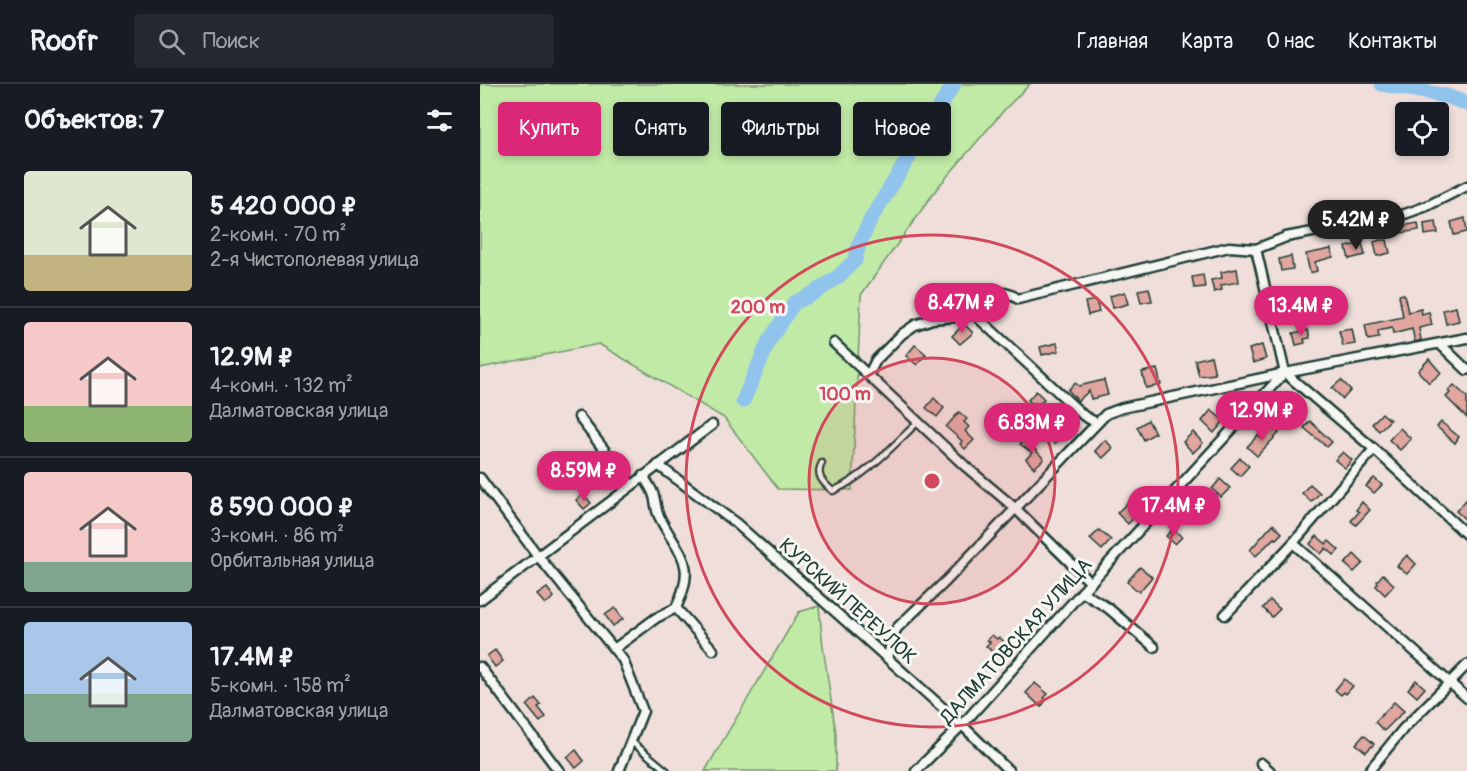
<!DOCTYPE html>
<html lang="ru">
<meta charset="utf-8">
<style>
:root{--surface:#171b24;--page:#242831;--text:#f1f3f6;--muted:#9ea1a6;--line:#363941;--accent:#db2777}
body{margin:0;font-family:Pangolin,sans-serif;background:var(--page);color:var(--text);height:100vh;display:flex;flex-direction:column;font-size:22px;white-space:nowrap}
*{box-sizing:border-box;margin:0}
p{font-size:20px;color:var(--muted)}
.icon{flex:none;width:33px;height:33px;fill:none;stroke:currentColor;stroke-width:2;stroke-linecap:round;stroke-linejoin:round}
.map{position:relative;flex:1;overflow:hidden}
.side{display:flex;flex-direction:column;background:var(--surface);width:480px}
.side>*{flex:none}
.banner{position:absolute;left:18px;top:18px;width:570px;height:54px;display:flex;gap:12px}
.fabs{position:absolute;left:915px;top:18px;display:grid;gap:12px}
.fabs a{display:grid;place-items:center;width:54px;height:54px;border-radius:6px;background:var(--surface);box-shadow:0 3px 9px #0003;font-size:30px}
.price{position:absolute;translate:-50% -51px;padding:0 14px;border-radius:21px;background:var(--accent);color:#fff;font-size:20px;line-height:39px;filter:drop-shadow(0 2px 3px #0008)}
.price::after{content:'';position:absolute;left:50%;top:36px;width:18px;height:14px;margin-left:-9px;background:inherit;clip-path:polygon(0 0,100% 0,50% 100%)}
.price.active{background:#222;color:#fff}
ul{padding:0;list-style:none}
li{display:flex;align-items:center;gap:18px;height:150px;padding:0 24px}
li+li{border-top:2px solid var(--line)}
li span{display:grid;place-items:center;flex:none;width:168px;height:120px;border-radius:6px;color:#555}
li>.icon{margin-inline-start:auto}
span .icon{width:72px;height:72px;fill:#fffc;stroke-width:1}
li b{font-size:26px}
h2{display:flex;justify-content:space-between;align-items:center;height:72px;padding:0 24px;font-size:26px}
.tag{padding:0 21px;border-radius:6px;background:var(--surface);box-shadow:0 3px 9px #0003;font-size:21px;line-height:54px}
.tag.active{background:var(--accent);color:#fff}
header{display:flex;align-items:center;gap:36px;box-sizing:border-box;height:84px;padding:0 30px;background:var(--surface);border-bottom:2px solid var(--line)}
header strong{font-size:28px}
nav{display:flex;gap:33px;margin-inline-start:auto;font-size:21px}
.search{width:420px;height:54px;background:var(--page);display:flex;align-items:center;gap:15px;box-sizing:border-box;padding:0 21px;border-radius:6px;color:var(--muted);font-size:22px}
main{display:flex;flex:1;min-height:0}
.map>svg:first-child{display:block}
</style>
<header>
<strong>Roofr</strong>
<div class="search"><svg class="icon" aria-label="search" viewBox="0 0 24 24"><circle cx="10" cy="10" r="6"/><path d="M15 15l6 6"/></svg>Поиск</div>
<nav><a>Главная</a><a>Карта</a><a>О нас</a><a>Контакты</a></nav>
</header>
<main>
<section class="side">
<h2>Объектов: 7<svg class="icon" aria-label="filters" viewBox="0 0 24 24"><path d="M4 7h16M4 17h16"/><circle cx="9" cy="7" r="2"/><circle cx="15" cy="17" r="2"/></svg></h2>
<ul>
<li><span style="background:linear-gradient(#dfe7d0 70%,#c2b280 0)"><svg class="icon" aria-label="home" viewBox="0 0 24 24"><path d="M3 11l9-7 9 7M6 9v11h12V9"/></svg></span><div><b>5 420 000 ₽</b><p>2-комн. · 70 m²</p><p>2-я Чистополевая улица</p></div></li>
<li><span style="background:linear-gradient(#f6c9c9 70%,#8fb573 0)"><svg class="icon" aria-label="home" viewBox="0 0 24 24"><path d="M3 11l9-7 9 7M6 9v11h12V9"/></svg></span><div><b>12.9M ₽</b><p>4-комн. · 132 m²</p><p>Далматовская улица</p></div></li>
<li><span style="background:linear-gradient(#f6c9c9 75%,#7fa58c 0)"><svg class="icon" aria-label="home" viewBox="0 0 24 24"><path d="M3 11l9-7 9 7M6 9v11h12V9"/></svg></span><div><b>8 590 000 ₽</b><p>3-комн. · 86 m²</p><p>Орбитальная улица</p></div></li>
<li><span style="background:linear-gradient(#a9c7e8 60%,#7fa58c 0)"><svg class="icon" aria-label="home" viewBox="0 0 24 24"><path d="M3 11l9-7 9 7M6 9v11h12V9"/></svg></span><div><b>17.4M ₽</b><p>5-комн. · 158 m²</p><p>Далматовская улица</p></div></li>
</ul>
</section>
<div class="map">
<svg width="987" height="687" viewBox="0 0 987 687">
<rect width="100%" height="100%" fill="#efded9"/>
<filter id="ink" filterUnits="userSpaceOnUse"><feTurbulence type="fractalNoise" baseFrequency=".0167" numOctaves="2"/><feDisplacementMap in="SourceGraphic" scale="12" xChannelSelector="R" yChannelSelector="G"/><feConvolveMatrix kernelMatrix="1 2 1 2 8 2 1 2 1" color-interpolation-filters="sRGB"/></filter>
<g filter="url(#ink)">
<g fill="#c1eaa6" stroke="#70946d" stroke-width="1.5">
<path d="M0,0H550L526,24L458,103L381,211L372,406L298,405L244,334L119,260L0,284Z"/>
<path d="M339,522L343,563L356,649V687H225L319,528Z"/>
</g>
<g fill="none" stroke-linecap="round" stroke-linejoin="round">
<g stroke="#90c4ed" stroke-width="15">
<path d="M902,0L967,12L987,20"/>
<path d="M263,317L289,257L314,219L336,208L359,192L375,176L379,160L392,133L474,0"/>
</g>
</g>
<g fill="#e0a69f" stroke="#1f3d34" stroke-width="1.5">
<path d="M985,134L987,148L974,151L971,138Z"/>
<path d="M956,138L958,149L945,151L944,140Z"/>
<path d="M938,139L939,146L922,149L921,142Z"/>
<path d="M900,156H907L910,169L897,172L894,158Z"/>
<path d="M882,159L885,171L869,175L866,163Z"/>
<path d="M851,165L853,173L835,178L837,187L830,189L826,170Z"/>
<path d="M811,172L813,185L801,187L799,175Z"/>
<path d="M757,185L759,198L741,201L742,206L734,208L731,196L742,194L741,188Z"/>
<path d="M723,191L725,203L714,204L712,193Z"/>
<path d="M669,204L672,217L661,219L658,206Z"/>
<path d="M819,205L823,219L808,222L805,208Z"/>
<path d="M645,208L648,220L633,224L630,212Z"/>
<path d="M924,210L928,228L941,225L942,230L949,228L952,241L939,244L941,256L935,258L932,245L913,250L912,244L898,247L899,254L888,256L885,241L923,233L919,211Z"/>
<path d="M616,216L619,228L608,231L605,218Z"/>
<path d="M976,223L979,237L966,240L963,226Z"/>
<path d="M484,240L493,249L480,260L472,252Z"/>
<path d="M872,245L875,260L863,262L859,247Z"/>
<path d="M828,246L830,254L824,255L825,259L816,261L813,249Z"/>
<path d="M577,259L579,267L562,271L560,263Z"/>
<path d="M435,261L446,270L437,281L426,272Z"/>
<path d="M782,261L786,275L773,279L769,265Z"/>
<path d="M731,272L735,290L719,292L715,276Z"/>
<path d="M949,275L961,289L949,299L938,287Z"/>
<path d="M677,285L681,301L666,304L662,288Z"/>
<path d="M624,296L628,311L611,315L609,307L598,317L588,306L595,299L599,302Z"/>
<path d="M861,296L871,306L863,315L852,304Z"/>
<path d="M974,301L987,313V334L966,313L970,309L968,307Z"/>
<path d="M556,307L564,315L556,324L548,316Z"/>
<path d="M454,314L464,324L457,333L446,324Z"/>
<path d="M810,317L817,324L806,337L798,330Z"/>
<path d="M731,326L744,337L734,349L722,337Z"/>
<path d="M479,328L487,335L484,338L489,343L485,347L494,356L485,365L480,360L482,357L466,343Z"/>
<path d="M902,329L910,336L899,347L892,340Z"/>
<path d="M668,336L675,349L664,356L657,343Z"/>
<path d="M830,337L852,358L847,363L824,344Z"/>
<path d="M961,338L979,353L975,359L957,343Z"/>
<path d="M582,339L589,345L575,360L568,354Z"/>
<path d="M793,343L799,349L777,372L767,363L778,351L782,355Z"/>
<path d="M920,344L931,355L920,366L909,356Z"/>
<path d="M713,348L723,359L713,369L703,358Z"/>
<path d="M544,354L564,375L554,384L546,375L552,369L540,360Z"/>
<path d="M625,356L633,364L623,374L615,367Z"/>
<path d="M863,368L872,376L865,384L855,376Z"/>
<path d="M760,374L769,382L760,392L751,384Z"/>
<path d="M894,394L902,401L894,409L886,402Z"/>
<path d="M740,395L750,404L741,413L732,405Z"/>
<path d="M830,400L840,409L831,418L822,409Z"/>
<path d="M103,410L111,419L104,425L96,416Z"/>
<path d="M987,415V437L976,427Z"/>
<path d="M648,418L659,428L648,440L637,429Z"/>
<path d="M882,418L890,426L876,441L871,437L879,428L876,426Z"/>
<path d="M793,440L802,449L796,455L794,454L776,472L770,466Z"/>
<path d="M693,445L702,453L695,460L686,452Z"/>
<path d="M619,446L631,456L622,466L610,455Z"/>
<path d="M837,452L846,460L849,457L859,466L854,471L846,464L841,470L830,460Z"/>
<path d="M874,470L883,479L874,488L865,480Z"/>
<path d="M927,471L936,480L927,490L917,482Z"/>
<path d="M660,483L672,493L659,508L647,498Z"/>
<path d="M903,490L914,501L905,511L896,502L898,499L897,497Z"/>
<path d="M67,504L74,513L65,520L57,511Z"/>
<path d="M790,516L800,525L792,533L783,524Z"/>
<path d="M135,524L143,535L133,542L125,531Z"/>
<path d="M512,551L517,555L519,553L528,561L519,574L506,562L510,558L507,556Z"/>
<path d="M15,566L23,577L15,583L7,572Z"/>
<path d="M864,595L873,602L866,610L864,608L861,611L855,606Z"/>
<path d="M936,596L945,604L937,613L928,605Z"/>
<path d="M555,599L568,610L564,614L566,616L561,623L546,609Z"/>
<path d="M55,614L61,621L58,623L66,633L60,638L47,622Z"/>
<path d="M914,618L924,627L904,647L895,638Z"/>
<path d="M884,651L894,660L886,668L876,660Z"/>
<path d="M96,666L104,677L96,684L87,673Z"/>
</g>
<g fill="none" stroke-linecap="round" stroke-linejoin="round">
<g stroke="#1f3d34" stroke-width="9">
<g id="lane">
<path d="M342,379C335,391 343,399 353,407C386,392 413,362 439,337"/>
<path d="M152,658L187,687"/>
</g>
</g>
<g stroke="#1f3d34" stroke-width="13">
<g id="street">
<path d="M776,165L805,289L894,365L987,451"/>
<path d="M494,230C506,213 518,201 538,215L749,163L776,165L806,153L922,131L947,122L987,102"/>
<path d="M354,259L485,382L535,424L611,499"/>
<path d="M960,260L987,286"/>
<path d="M389,290L396,276L422,250L435,241L452,235L474,233L489,228L494,230L604,332L617,339"/>
<path d="M99,333L151,401"/>
<path d="M178,381L257,440L482,641L529,687"/>
<path d="M0,394L58,472L143,576L163,627L139,687"/>
<path d="M813,459L987,614"/>
<path d="M602,508L628,524L674,563"/>
<path d="M0,516L232,341"/>
<path d="M196,524L233,566"/>
<path d="M745,531L813,459L894,365"/>
<path d="M134,565L176,534L196,524C219,475 197,471 178,430C176,425 176,419 174,412C172,405 167,398 163,392"/>
<path d="M408,574L412,553L417,544L466,497L626,330L642,324L805,289L987,254"/>
<path d="M0,583L79,687"/>
<path d="M781,679L790,687"/>
<path d="M436,687L482,641L602,508L804,289"/>
<path d="M889,687L923,645L987,581"/>
</g>
</g>
<use href="#lane" stroke="#f6f6f2" stroke-width="4.5"/>
<use href="#street" stroke="#f6f6f2" stroke-width="8"/>
</g>
</g>
<circle cx="452" cy="397" r="123" fill="#d1495b" fill-opacity=".12"/>
<g fill="none" stroke="#d1495b" stroke-width="3">
<circle cx="452" cy="397" r="123"/>
<circle cx="452" cy="397" r="246"/>
</g>
<g text-anchor="middle" dominant-baseline="central" stroke-width="6" stroke-linejoin="round" paint-order="stroke">
<g font-size="20" fill="#1f3d34" stroke="#f6f6f2">
<text transform="translate(368 517) rotate(42)">КУРСКИЙ ПЕРЕУЛОК</text>
<text transform="translate(536 557) rotate(-48)">ДАЛМАТОВСКАЯ УЛИЦА</text>
</g>
</g>
<circle cx="452" cy="397" r="9" fill="#d1495b" stroke="#f6f6f2" stroke-width="3"/>
<g font-size="18" text-anchor="middle" font-weight="bold" fill="#d1495b" stroke="#f6f6f2" stroke-width="6" stroke-linejoin="round" paint-order="stroke">
<text x="278" y="229">200 m</text>
<text x="365" y="316">100 m</text>
</g>
</svg>
<div class="fabs">
<a><svg class="icon" aria-label="locate" viewBox="0 0 24 24"><circle cx="12" cy="12" r="6"/><path d="M12 2v4M12 18v4M2 12h4M18 12h4"/></svg></a>
</div>
<b class="price active" style="left:876px;top:167px">5.42M ₽</b>
<b class="price" style="left:482px;top:250px">8.47M ₽</b>
<b class="price" style="left:821px;top:253px">13.4M ₽</b>
<b class="price" style="left:782px;top:358px">12.9M ₽</b>
<b class="price" style="left:552px;top:370px">6.83M ₽</b>
<b class="price" style="left:104px;top:418px">8.59M ₽</b>
<b class="price" style="left:694px;top:453px">17.4M ₽</b>
<div class="banner">
<a class="tag active">Купить</a>
<a class="tag">Снять</a>
<a class="tag">Фильтры</a>
<a class="tag">Новое</a>
</div>
</div>
</main>
